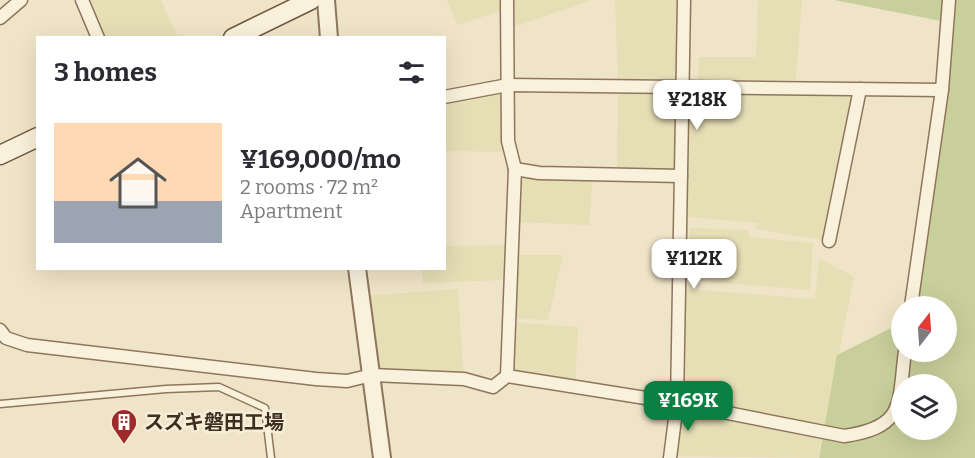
<!DOCTYPE html>
<meta charset="utf-8">
<style>
:root{--surface:#fff;--page:#f7f7f7;--text:#2b2b33;--muted:#7c7c81;--line:#e1e1e2;--accent:#0b8043}
body{margin:0;font-family:Bitter,"Noto Sans JP",serif;background:var(--page);color:var(--text);height:100vh;display:flex;flex-direction:column;font-size:22px;white-space:nowrap}
*{box-sizing:border-box;margin:0}
p{font-size:20px;color:var(--muted)}
.icon{flex:none;width:33px;height:33px;fill:none;stroke:currentColor;stroke-width:2;stroke-linecap:round;stroke-linejoin:round}
.map{position:relative;flex:1;overflow:hidden}
.sheet{position:absolute;left:36px;top:36px;width:410px;height:234px;display:flex;flex-direction:column;background:var(--surface);border-radius:0px;box-shadow:0 6px 24px #0002}
.sheet>*{flex:none}
.needle{width:39px;rotate:17deg}
.controls{position:absolute;left:891px;top:296px;display:grid;gap:12px}
.controls a{display:grid;place-items:center;width:66px;height:66px;border-radius:50%;background:var(--surface);box-shadow:0 6px 24px #0002;font-size:30px}
.price{position:absolute;translate:-50% -51px;padding:0 14px;border-radius:12px;background:#fff;color:#222;font-size:20px;line-height:39px;filter:drop-shadow(0 2px 3px #0008)}
.price::after{content:'';position:absolute;left:50%;top:36px;width:18px;height:14px;margin-left:-9px;background:inherit;clip-path:polygon(0 0,100% 0,50% 100%)}
.price.active{background:var(--accent);color:#fff}
ul{padding:0;list-style:none}
li{display:flex;align-items:center;gap:18px;height:150px;padding:0 18px}
li+li{border-top:2px solid var(--line)}
li span{display:grid;place-items:center;flex:none;width:168px;height:120px;border-radius:0px;color:#555}
li>.icon{margin-inline-start:auto}
span .icon{width:72px;height:72px;fill:#fffc;stroke-width:1}
li b{font-size:26px}
h2{display:flex;justify-content:space-between;align-items:center;height:72px;padding:0 18px;font-size:26px}
.map>svg:first-child{display:block}
</style>
<div class="map">
<svg width="975" height="458" viewBox="0 0 975 458">
<rect width="100%" height="100%" fill="#f0e4c8"/>
<g fill="#e6deb5">
<path d="M82,0H161L178,37H98Z"/>
<path d="M447,0H592L508,29L507,9L457,25Z"/>
<path d="M615,0H684L681,171L617,168L618,82Z"/>
<path d="M758,0H802L796,80H698L699,57H756Z"/>
<path d="M508,85L511,152L444,151V97Z"/>
<path d="M688,86L855,89L829,241L756,229L757,223L688,217Z"/>
<path d="M514,174H593L589,225L513,222Z"/>
<path d="M690,228L748,230L749,237L813,243L810,290L688,280Z"/>
<path d="M507,245L504,280L423,283L422,269L444,268V246Z"/>
<path d="M512,255H563L548,320L509,318Z"/>
<path d="M819,258L854,277L818,458L671,456L677,403L685,400L686,289L815,299Z"/>
<path d="M458,289L464,379L372,375L361,296Z"/>
<path d="M508,322L578,327L575,387L507,376Z"/>
</g>
<g fill="#c9cf9b" fill-rule="evenodd">
<path d="M834,0H948L946,22Z"/>
<path d="M949,0H975V458H819L837,355L901,323L902,351H946V306H919L922,232ZM902,384H946V429H902Z"/>
</g>
<g fill="none" stroke-linecap="round" stroke-linejoin="round">
<g stroke="#8d765c" stroke-width="9">
<path id="service" d="M0,404L166,389L219,387L265,408L271,458"/>
</g>
<g stroke="#8d765c" stroke-width="15">
<g id="minor">
<path d="M82,0L98,38"/>
<path d="M0,18L21,0"/>
<path d="M444,97L508,85L942,90"/>
<path d="M515,169L539,173L681,176"/>
<path d="M829,241L860,89"/>
<path d="M911,306L942,90L949,0"/>
<path d="M0,330L6,338L27,345L316,379L347,381L372,375L464,379L493,387L507,376L677,403L844,436C906,427 898,404 905,351"/>
<path d="M507,376L515,169L508,141L507,0"/>
<path d="M670,458L677,403L684,0"/>
</g>
</g>
<g stroke="#8d765c" stroke-width="20">
<g id="tertiary">
<path d="M326,0L329,38"/>
<path d="M357,268L382,458"/>
</g>
</g>
<g stroke="#6f573f" stroke-width="21">
<g id="secondary">
<path d="M233,38L311,0"/>
<path d="M0,155L38,137"/>
</g>
</g>
<use href="#service" stroke="#faf1dc" stroke-width="6"/>
<use href="#minor" stroke="#faf1dc" stroke-width="12"/>
<use href="#tertiary" stroke="#faf1dc" stroke-width="16"/>
<use href="#secondary" stroke="#faf1dc" stroke-width="18"/>
</g>
<defs>
<g id="building-pin" transform="scale(1.35)"><path d="M0 17L-7.5 6A9.5 9.5 0 1 1 7.5 6Z" fill="#9e2a2b" stroke="#f7eed8"/><path d="M-4-6H4V6H1V3H-1V6H-4ZM-2.5-4.3h1.7v1.8h-1.7ZM.8-4.3h1.7v1.8H.8ZM-2.5-1h1.7V.8h-1.7ZM.8-1h1.7V.8H.8Z" fill="#fff"/></g>
</defs>
<g fill-rule="evenodd">
<use href="#building-pin" x="124" y="422"/>
</g>
<g text-anchor="middle" dominant-baseline="central" stroke-width="5" stroke-linejoin="round" paint-order="stroke">
<g font-size="20" font-weight="bold" fill="#3d2e20" stroke="#f7eed8" text-anchor="start">
<text x="144" y="422">スズキ磐田工場</text>
</g>
</g>
</svg>
<div class="controls">
<a><svg class="needle" viewBox="-14 -14 28 28"><path d="M0-13l5 13h-10z" fill="#e53935"/><path d="M0 13l5-13h-10z" fill="#7c7c81"/></svg></a>
<a><svg class="icon" aria-label="layers" viewBox="0 0 24 24"><path d="M12 4l9 5-9 5-9-5zM3 14l9 5 9-5"/></svg></a>
</div>
<b class="price" style="left:697px;top:131px">¥218K</b>
<b class="price" style="left:694px;top:290px">¥112K</b>
<b class="price active" style="left:688px;top:432px">¥169K</b>
<section class="sheet">
<h2>3 homes<svg class="icon" aria-label="filters" viewBox="0 0 24 24"><path d="M4 7h16M4 17h16"/><circle cx="9" cy="7" r="2"/><circle cx="15" cy="17" r="2"/></svg></h2>
<ul>
<li><span style="background:linear-gradient(#ffd9b3 65%,#9aa5b1 0)"><svg class="icon" aria-label="home" viewBox="0 0 24 24"><path d="M3 11l9-7 9 7M6 9v11h12V9"/></svg></span><div><b>¥169,000/mo</b><p>2 rooms · 72 m²</p><p>Apartment</p></div></li>
</ul>
</section>
</div>
